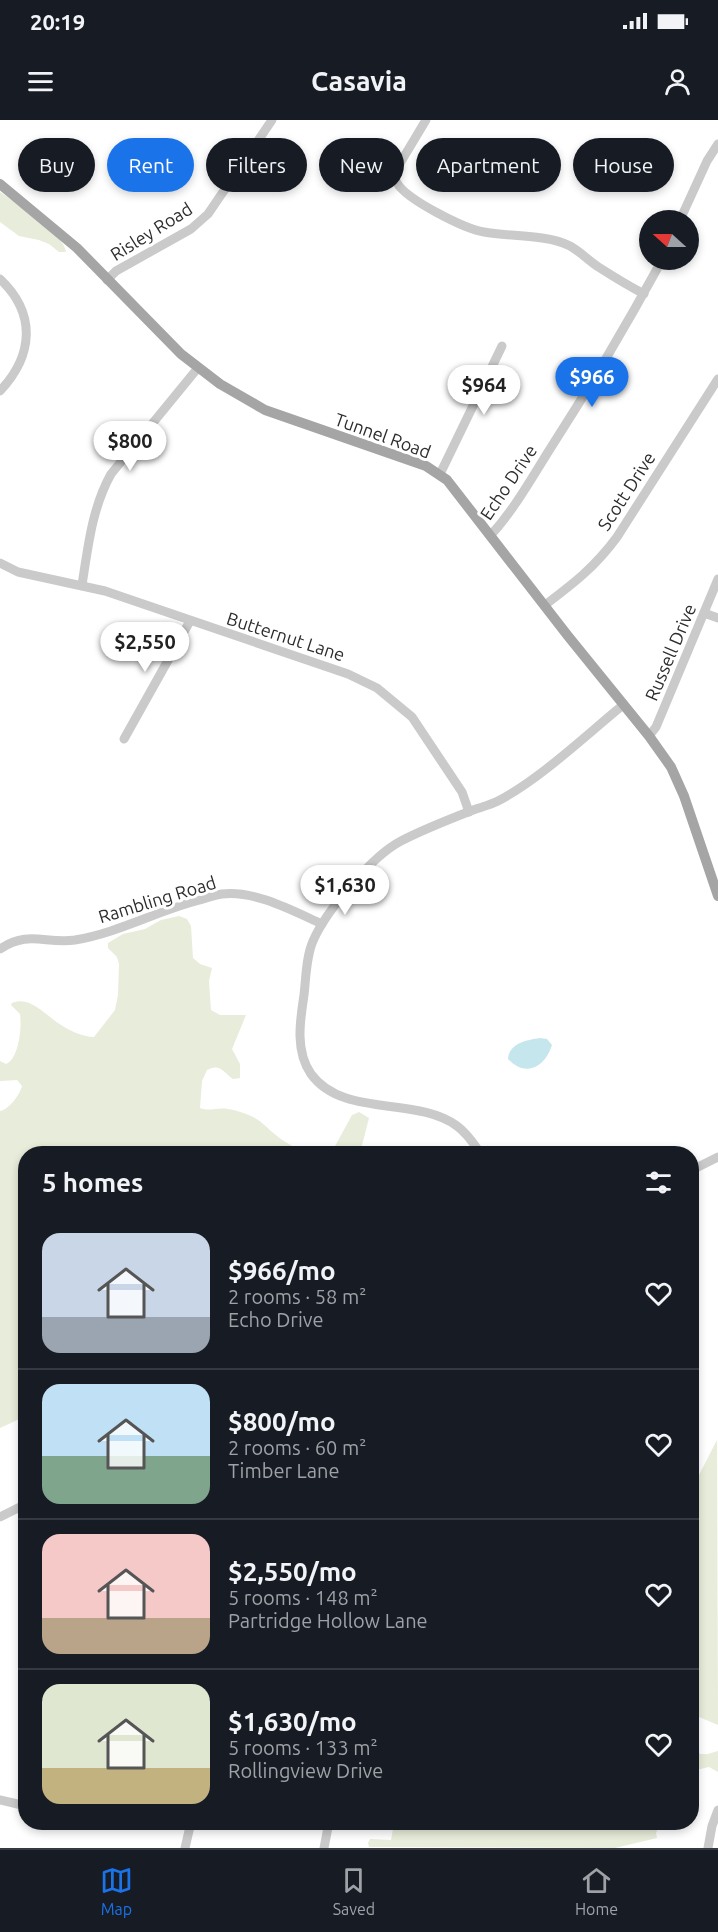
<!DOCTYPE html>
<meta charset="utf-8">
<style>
:root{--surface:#171b24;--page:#20242c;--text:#f1f3f6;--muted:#9ea1a6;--line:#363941;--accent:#1a73e8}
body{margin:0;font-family:Ubuntu,sans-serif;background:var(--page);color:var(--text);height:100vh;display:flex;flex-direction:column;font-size:22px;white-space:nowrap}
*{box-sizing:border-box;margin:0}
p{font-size:20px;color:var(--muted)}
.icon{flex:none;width:33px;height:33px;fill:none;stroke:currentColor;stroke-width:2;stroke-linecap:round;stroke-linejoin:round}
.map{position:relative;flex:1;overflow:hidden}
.panel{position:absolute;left:18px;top:1026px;width:681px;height:684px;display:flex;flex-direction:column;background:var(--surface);border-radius:24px;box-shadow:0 3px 9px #0003}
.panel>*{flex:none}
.banner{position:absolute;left:18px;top:18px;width:682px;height:54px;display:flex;gap:12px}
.needle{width:39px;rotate:291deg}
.fabs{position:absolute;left:639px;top:90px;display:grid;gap:12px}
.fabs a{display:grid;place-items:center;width:60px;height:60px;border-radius:50%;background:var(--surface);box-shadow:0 3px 9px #0003;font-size:30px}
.price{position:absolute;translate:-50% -51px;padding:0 14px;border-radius:21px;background:#fff;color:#222;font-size:20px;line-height:39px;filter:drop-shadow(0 2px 3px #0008)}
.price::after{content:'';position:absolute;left:50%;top:36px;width:18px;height:14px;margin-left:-9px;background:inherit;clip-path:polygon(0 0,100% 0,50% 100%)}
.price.current{background:var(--accent);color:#fff}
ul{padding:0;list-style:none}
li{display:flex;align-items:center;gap:18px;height:150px;padding:0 24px}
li+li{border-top:2px solid var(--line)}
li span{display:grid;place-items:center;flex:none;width:168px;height:120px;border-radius:18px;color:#555}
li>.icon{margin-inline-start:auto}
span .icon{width:72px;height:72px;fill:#fffc;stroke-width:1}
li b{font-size:26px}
h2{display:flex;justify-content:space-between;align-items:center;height:72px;padding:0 24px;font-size:26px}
.tag{padding:0 21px;border-radius:27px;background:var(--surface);box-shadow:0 3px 9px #0003;font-size:21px;line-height:54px}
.tag.current{background:var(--accent);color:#fff}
.status{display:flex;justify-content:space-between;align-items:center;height:42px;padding:0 30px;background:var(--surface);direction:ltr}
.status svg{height:16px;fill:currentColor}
header{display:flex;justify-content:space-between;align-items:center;height:78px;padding:0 24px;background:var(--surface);font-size:27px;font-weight:700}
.tabs{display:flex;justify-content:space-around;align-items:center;height:84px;border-top:2px solid var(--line);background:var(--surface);font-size:16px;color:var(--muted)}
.tabs a{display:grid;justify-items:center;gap:3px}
.tabs .current{color:var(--accent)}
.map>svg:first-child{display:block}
</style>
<div class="status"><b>20:19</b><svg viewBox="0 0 49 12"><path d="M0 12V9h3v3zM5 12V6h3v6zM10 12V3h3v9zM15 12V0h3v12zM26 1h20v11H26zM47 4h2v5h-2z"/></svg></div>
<header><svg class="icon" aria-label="menu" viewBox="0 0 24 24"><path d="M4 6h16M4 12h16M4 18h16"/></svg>Casavia<svg class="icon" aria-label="person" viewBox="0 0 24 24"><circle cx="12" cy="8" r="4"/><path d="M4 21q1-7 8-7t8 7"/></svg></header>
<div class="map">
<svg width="718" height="1728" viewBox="0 0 718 1728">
<rect width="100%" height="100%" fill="#fff"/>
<g fill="#e8ecda">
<path d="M0,72C15,83 65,115 66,132H59L49,124L39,120L19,116L0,102Z"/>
<path d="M179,796L187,799L191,806L193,838L200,844L212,848L209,861L211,890L220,895H246L232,929L240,944V958L233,959C223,952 220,943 207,950L202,961L200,988C209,992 218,987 228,989C235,990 244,993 251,996C262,1001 268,1009 277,1016C292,1028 317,1040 334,1028L352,995L359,992L369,998L360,1033L26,1034L25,1298L24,1297L0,1308V991C9,990 20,974 22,966L17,960L0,961V941L6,944C19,939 22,907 20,894L11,885L12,883C29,875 46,895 58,903C68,910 83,917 94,917L115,890L118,875L119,844L117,837L108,828V823L123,814L145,809L161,800Z"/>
<path d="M717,1320L718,1605L699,1597L692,1606V1363L697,1359Z"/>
<path d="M692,1624L700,1634H708L718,1631V1652L709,1647L692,1651Z"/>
<path d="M394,1703V1702L660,1703L656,1713L657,1718L615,1728L369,1727L368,1723L370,1719L391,1720Z"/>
</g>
<path fill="#c5e6ed" d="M540,918L547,919L552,925C545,947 526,958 508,939C509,923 527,920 540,918Z"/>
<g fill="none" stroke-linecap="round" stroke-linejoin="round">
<g stroke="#cacaca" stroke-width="9">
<path d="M426,0L396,50C395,55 394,58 397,63C407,80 465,109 484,112C510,117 546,114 570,126C581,132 590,142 600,148C614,157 629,166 644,174"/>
<path d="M680,100L707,41L718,24"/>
<path d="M0,159C37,194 33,236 0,271"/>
<path d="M107,160L116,151L191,109L208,94L272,0"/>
<path d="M440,354L502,226"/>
<path d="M490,416C514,390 531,359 550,329C590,267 627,204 662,140"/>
<path d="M0,443L18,452L105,471L348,554L377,568L412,597L462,672L469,692"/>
<path d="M82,465C88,427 92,388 111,354L197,249"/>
<path d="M545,485C574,463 595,447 617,417L718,259"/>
<path d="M704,493L718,498"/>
<path d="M649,616L656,607L718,459"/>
<path d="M124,619L190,501"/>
<path d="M0,829C28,810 45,824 75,820C117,813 155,792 196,781C204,779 214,775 222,774C255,770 293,791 322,804"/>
<path d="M481,1034C474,1024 467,1013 457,1006C416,976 343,998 311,954C295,931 300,901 304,875C306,858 306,837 313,821C326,791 372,736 401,721C422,710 445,701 468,692C477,688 488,686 498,681C540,659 585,616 623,585"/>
<path d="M692,1050L718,1037"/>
<path d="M0,1397L26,1384"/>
<path d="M0,1680L26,1686"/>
<path d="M185,1728L191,1702"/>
<path d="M324,1728L329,1702"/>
<path d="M708,1728L712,1706L718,1690"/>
</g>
<path stroke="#a5a5a5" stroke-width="10" d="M0,64L77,128L181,234L220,264L265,290L426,346L447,360L568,516L649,616L671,647L684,676L718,776"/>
</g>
<g text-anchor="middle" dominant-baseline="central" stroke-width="6" stroke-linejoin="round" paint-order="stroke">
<g font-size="18" fill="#2d2d2d" stroke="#fff">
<text transform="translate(151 111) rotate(-32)">Risley Road</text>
<text transform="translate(383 315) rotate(20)">Tunnel Road</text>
<text transform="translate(508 362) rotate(-56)">Echo Drive</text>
<text transform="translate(626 371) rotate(-57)">Scott Drive</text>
<text transform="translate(286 516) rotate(18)">Butternut Lane</text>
<text transform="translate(670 532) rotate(-67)">Russell Drive</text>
<text transform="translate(157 779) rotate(-17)">Rambling Road</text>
</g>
</g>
</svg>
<div class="fabs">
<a><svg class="needle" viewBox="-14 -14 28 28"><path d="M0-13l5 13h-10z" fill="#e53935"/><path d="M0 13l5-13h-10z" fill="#9ea1a6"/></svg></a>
</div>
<b class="price current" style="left:592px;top:288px">$966</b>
<b class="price" style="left:484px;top:296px">$964</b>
<b class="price" style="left:130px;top:352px">$800</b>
<b class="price" style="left:145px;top:553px">$2,550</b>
<b class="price" style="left:345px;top:796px">$1,630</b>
<div class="banner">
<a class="tag">Buy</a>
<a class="tag current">Rent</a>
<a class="tag">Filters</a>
<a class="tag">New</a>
<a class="tag">Apartment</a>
<a class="tag">House</a>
</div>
<section class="panel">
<h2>5 homes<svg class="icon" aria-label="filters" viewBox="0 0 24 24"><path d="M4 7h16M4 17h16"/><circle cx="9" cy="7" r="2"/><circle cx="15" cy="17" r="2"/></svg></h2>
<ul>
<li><span style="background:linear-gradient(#c9d6e8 70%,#9aa5b1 0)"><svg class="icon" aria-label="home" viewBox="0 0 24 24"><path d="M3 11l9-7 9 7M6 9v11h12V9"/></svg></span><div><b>$966/mo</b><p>2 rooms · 58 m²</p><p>Echo Drive</p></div><svg class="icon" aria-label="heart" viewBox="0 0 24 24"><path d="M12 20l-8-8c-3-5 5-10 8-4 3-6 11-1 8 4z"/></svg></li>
<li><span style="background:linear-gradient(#bfe0f5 60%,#7fa58c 0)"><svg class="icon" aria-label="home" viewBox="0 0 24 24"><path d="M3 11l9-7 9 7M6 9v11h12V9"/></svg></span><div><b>$800/mo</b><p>2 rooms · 60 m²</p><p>Timber Lane</p></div><svg class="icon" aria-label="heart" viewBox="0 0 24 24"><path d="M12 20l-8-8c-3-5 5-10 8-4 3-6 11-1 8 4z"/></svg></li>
<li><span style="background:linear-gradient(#f6c9c9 70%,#b9a48a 0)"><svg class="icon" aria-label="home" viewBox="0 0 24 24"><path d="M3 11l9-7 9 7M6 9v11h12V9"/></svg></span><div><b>$2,550/mo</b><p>5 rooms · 148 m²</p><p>Partridge Hollow Lane</p></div><svg class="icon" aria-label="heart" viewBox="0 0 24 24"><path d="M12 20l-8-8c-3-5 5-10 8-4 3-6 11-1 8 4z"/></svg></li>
<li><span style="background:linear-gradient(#dfe7d0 70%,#c2b280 0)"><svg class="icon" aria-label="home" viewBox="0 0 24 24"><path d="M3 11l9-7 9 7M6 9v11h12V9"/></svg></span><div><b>$1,630/mo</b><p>5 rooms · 133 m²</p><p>Rollingview Drive</p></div><svg class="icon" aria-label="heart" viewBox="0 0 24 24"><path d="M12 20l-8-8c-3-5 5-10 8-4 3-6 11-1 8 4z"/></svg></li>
</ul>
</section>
</div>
<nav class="tabs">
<a class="current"><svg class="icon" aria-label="map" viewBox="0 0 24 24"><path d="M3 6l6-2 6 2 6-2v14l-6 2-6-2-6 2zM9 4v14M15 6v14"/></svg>Map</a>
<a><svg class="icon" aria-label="saved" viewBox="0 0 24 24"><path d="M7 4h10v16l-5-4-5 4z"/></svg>Saved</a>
<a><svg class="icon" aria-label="home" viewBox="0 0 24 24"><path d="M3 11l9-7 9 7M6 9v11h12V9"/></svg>Home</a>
</nav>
